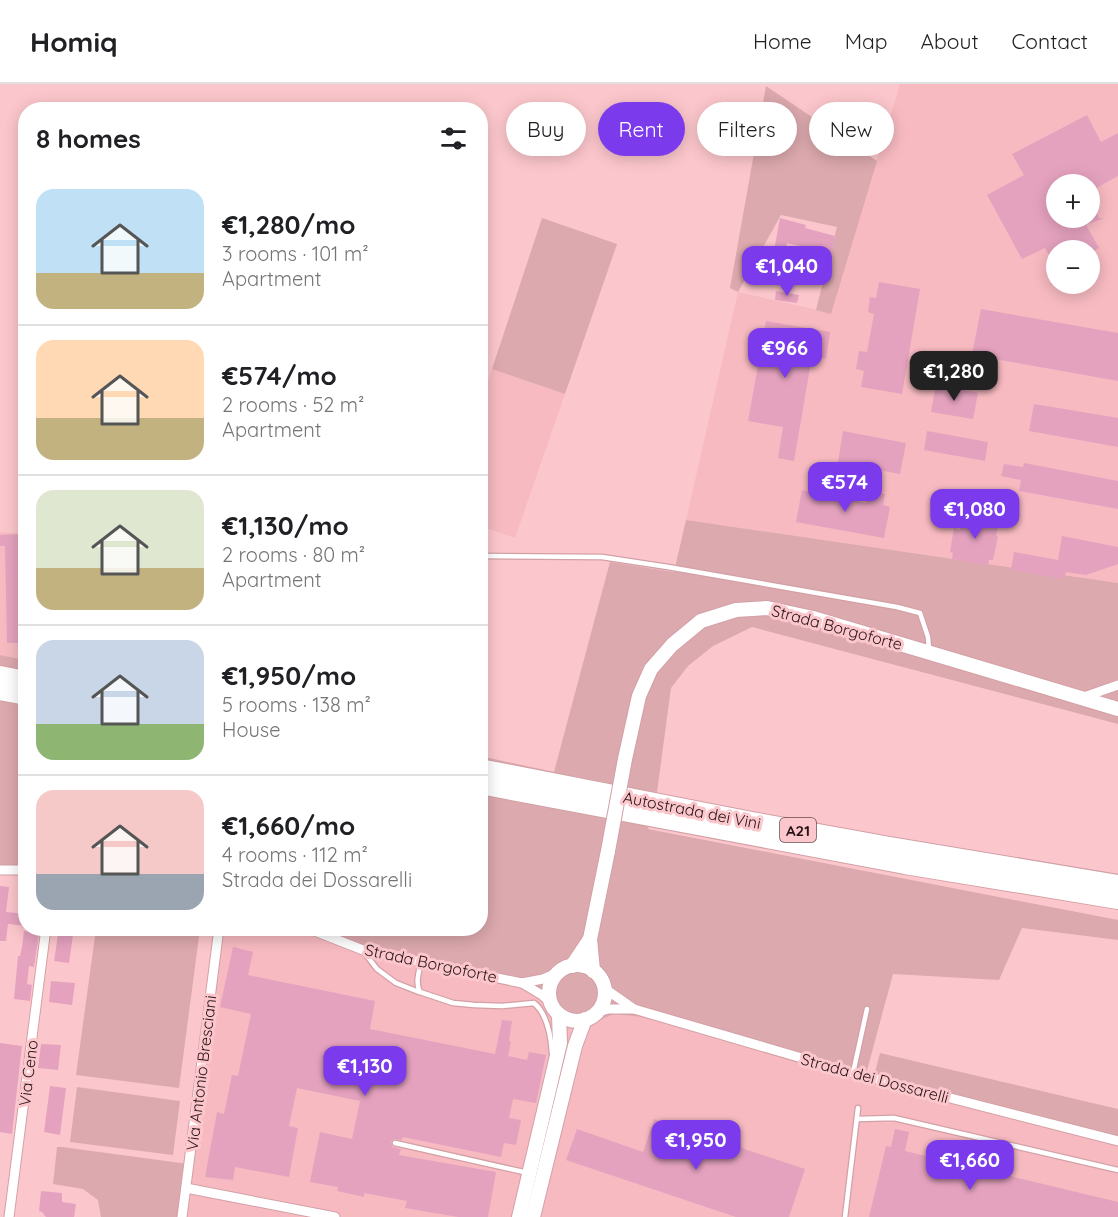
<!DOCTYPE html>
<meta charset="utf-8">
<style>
:root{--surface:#fff;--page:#f6f6f6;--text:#202124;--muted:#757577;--line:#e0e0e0;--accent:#7c3aed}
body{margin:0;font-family:Quicksand,sans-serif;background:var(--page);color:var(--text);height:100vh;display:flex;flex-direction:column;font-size:22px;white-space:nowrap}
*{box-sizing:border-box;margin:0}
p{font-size:20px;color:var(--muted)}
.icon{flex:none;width:33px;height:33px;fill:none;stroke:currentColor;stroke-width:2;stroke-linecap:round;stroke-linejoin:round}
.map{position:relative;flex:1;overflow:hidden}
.details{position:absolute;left:18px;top:18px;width:470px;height:834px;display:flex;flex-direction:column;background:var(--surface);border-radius:24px;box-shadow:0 3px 15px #0003}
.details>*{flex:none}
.hud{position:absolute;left:506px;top:18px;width:522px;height:54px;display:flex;gap:12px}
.fabs{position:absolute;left:1046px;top:90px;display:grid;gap:12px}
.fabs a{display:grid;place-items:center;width:54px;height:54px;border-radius:50%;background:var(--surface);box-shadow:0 3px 15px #0003;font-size:30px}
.price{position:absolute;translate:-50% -51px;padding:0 14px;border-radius:12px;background:var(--accent);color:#fff;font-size:20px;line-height:39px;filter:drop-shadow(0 2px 3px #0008)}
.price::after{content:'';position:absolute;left:50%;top:36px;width:18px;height:14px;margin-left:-9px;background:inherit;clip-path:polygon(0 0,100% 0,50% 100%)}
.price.active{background:#222;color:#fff}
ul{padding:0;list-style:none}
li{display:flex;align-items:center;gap:18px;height:150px;padding:0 18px}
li+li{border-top:2px solid var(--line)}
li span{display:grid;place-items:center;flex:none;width:168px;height:120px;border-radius:18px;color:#555}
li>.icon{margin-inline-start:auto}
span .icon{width:72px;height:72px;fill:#fffc;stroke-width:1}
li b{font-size:26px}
h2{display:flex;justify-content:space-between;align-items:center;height:72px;padding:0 18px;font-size:26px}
.chip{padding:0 21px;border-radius:27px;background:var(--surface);box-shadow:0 3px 15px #0003;font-size:21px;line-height:54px}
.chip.active{background:var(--accent);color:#fff}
header{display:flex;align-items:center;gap:36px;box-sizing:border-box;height:84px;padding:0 30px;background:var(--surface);border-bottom:2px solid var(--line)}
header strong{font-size:28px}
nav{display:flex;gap:33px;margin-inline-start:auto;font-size:21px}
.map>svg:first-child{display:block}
</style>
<header>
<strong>Homiq</strong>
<nav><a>Home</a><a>Map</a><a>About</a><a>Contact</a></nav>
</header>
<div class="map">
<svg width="1118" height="1133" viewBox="0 0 1118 1133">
<rect width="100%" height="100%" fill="#fcc7cc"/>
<g fill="#f7bac1" fill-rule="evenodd">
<path d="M900,0H1118V499L686,436L738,208L831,229ZM1056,100H1089V134H1056ZM1056,166H1089V200H1056Z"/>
<path d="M492,285L565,310L515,454L480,442V318Z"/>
<path d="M0,448L25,450V576L0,571Z"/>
<path d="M218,845H293L364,868L490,891L538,911L593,939L614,930L651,934L1118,1058V1133H181Z"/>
</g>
<g fill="#dca9ae">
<path d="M766,2L877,77L831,230L816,226L837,143L781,131L738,208L730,204Z"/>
<path d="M542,134L617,160L565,310L492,285Z"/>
<path d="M686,436L1118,499V640L752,543L713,562L688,582L671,604L657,708L648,745L1118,836V856L1022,844L999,896L893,890L865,994L651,934L614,930L593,939L570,941L549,926L538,911L490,891L364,868L299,845L480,844V672L554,688L610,478L674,488Z"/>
<path d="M0,571L25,576V785L0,786Z"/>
<path d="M96,845H200L179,1004L76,991Z"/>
<path d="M880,969L1118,1025V1060L873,996Z"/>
<path d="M77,1003L180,1017L173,1071L70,1058Z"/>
<path d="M57,1063H62L188,1080L181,1133H101L98,1116L83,1105L53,1100Z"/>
</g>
<g fill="#e5a2bf">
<path d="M1087,31L1101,58L1118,49V92L1089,108V100H1056V134H1089V116L1099,134H1104L1086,141L1099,164L1089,170V166H1056V183L1045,164L1022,175L987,111L1024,91L1012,70Z"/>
<path d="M780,134L806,141L805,144L835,152L831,169L787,159L779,200L768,199Z"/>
<path d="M879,198L920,205L902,310L861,303L864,287L856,285L859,267L867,268L874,230L868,228L870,213L876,214Z"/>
<path d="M776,207L799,211L797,219L775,216Z"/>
<path d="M981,225L1118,249V297L972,271Z"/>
<path d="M766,237L830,248L826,275L812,272L794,377L778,374L783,343L748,337Z"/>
<path d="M936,301L978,309L973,335L931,328Z"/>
<path d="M1034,320L1118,334V363L1029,347Z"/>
<path d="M843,347L906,359L900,390L838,378Z"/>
<path d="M927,347L988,358L985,377L924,366Z"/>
<path d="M1024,379L1118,397V425L1019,407L1021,396L1001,392L1004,380L1023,383Z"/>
<path d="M802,406L866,419L869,407L885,410L883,421L890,423L884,454L796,438Z"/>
<path d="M975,425L988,427L986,439L998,441L996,452H998L993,476H989L988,482L952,475L953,469L950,468L954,444L960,446L962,434L973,436Z"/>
<path d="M23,450V559H7L5,462H0V451Z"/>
<path d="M1062,452L1118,463V480L1086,491L1066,488L1064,495L1011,486L1014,468L1058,476Z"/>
<path d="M0,802L9,803L6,828L26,830V842L8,840L6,857H0Z"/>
<path d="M59,844H74L69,879L54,877Z"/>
<path d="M24,847L39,849L34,883L29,882L27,900L32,901L30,917L14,915L18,872H20L22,863Z"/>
<path d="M233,863L253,868L248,891L375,917L370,945L495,970L502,936L512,937L509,957L511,958L508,972L527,976L529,968L546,971L536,1019L513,1015L509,1034L521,1036L516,1061L504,1059L501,1073L403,1053L402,1056L394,1055L391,1057L392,1063L401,1065L399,1071L496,1088L488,1133H458L405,1124L407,1117L364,1109V1113L337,1107L338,1103L310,1098L320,1048L352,1055L360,1017L297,1004L289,1042L298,1044L289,1093L235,1083L233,1096L205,1093L217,1028L224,1030L232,991L238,992L251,930L220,923Z"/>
<path d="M51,897L75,899L72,921L49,918Z"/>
<path d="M0,959L22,962L12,1050L0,1048Z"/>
<path d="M41,960L61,961L58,986L38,984Z"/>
<path d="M50,1002L66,1004L60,1051L44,1048Z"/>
<path d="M654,1035L805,1085L789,1133H736L566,1076L577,1045L643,1068Z"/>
<path d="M895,1045L909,1048L905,1067L1118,1118V1133H869L886,1062L891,1063Z"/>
<path d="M41,1107L62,1109V1118L76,1120L74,1133H46L42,1128L39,1127Z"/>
</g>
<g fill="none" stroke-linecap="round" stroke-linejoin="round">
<g stroke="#d3a0a6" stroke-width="7">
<g id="lane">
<path d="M480,472L602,473L668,483L897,523L920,529L928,553L929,566"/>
<path d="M364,868L377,885L396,899L419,908"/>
<path d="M421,878C419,888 415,899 420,908L453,919L474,921L502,922L534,919C547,930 551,953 552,969"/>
<path d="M853,989L867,925"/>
<path d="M857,1035L894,1034L1118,1086"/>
<path d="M395,1059L528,1089"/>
<path d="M845,1133L858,1024"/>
</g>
</g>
<g stroke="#d3a0a6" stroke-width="11">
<g id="street">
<path d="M1081,614L1118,601"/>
<path d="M0,786H26"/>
<path d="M307,844L363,866L522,899L542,911L551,919"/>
<path d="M522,899L543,895L557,889"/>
<path d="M604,904L634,925"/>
<path d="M597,928L609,925H634L853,989L1118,1057"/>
<path d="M186,1104L335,1133"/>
<path d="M9,1133L46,844"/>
<path d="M182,1133L219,844"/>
</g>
</g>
<g stroke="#d3a0a6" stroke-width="16">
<g id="secondary">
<path d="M625,675L639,612L651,585L672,561L701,537L736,526L767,524L813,534L1118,625"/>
<circle cx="577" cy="909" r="28"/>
<path d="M572,882L590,855"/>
<path d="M593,887L590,855L608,767"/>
<path d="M519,1133L560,959L559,931"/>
<path d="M533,1133L575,962L585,935"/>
</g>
</g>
<g stroke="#d3a0a6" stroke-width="20">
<g id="highway">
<path d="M0,591L26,596"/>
<path d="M0,607L26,612"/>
<path d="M480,684L752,737L890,762L1118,800"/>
<path d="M480,701L905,781L1118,816"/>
</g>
</g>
<use href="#lane" stroke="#fff" stroke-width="4.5"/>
<use href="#street" stroke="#fff" stroke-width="9"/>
<use href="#secondary" stroke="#fff" stroke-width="14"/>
<use href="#highway" stroke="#fff" stroke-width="18"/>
<g stroke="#d3a0a6" stroke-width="16" stroke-linecap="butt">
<path id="secondary-bridge" d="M608,767L625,675"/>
</g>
<use href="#secondary-bridge" stroke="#fff" stroke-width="14"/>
</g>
<g text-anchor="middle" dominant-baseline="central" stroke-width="6" stroke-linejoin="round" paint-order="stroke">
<rect fill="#fcc7cc" stroke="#66494d" stroke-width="1.5" x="780" y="734" width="36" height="24" rx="4.5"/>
<g font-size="15" font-weight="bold" fill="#261316">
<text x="798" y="746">A21</text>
</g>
<g font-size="16" fill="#261316" stroke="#fcc7cc">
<text transform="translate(837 543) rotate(15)">Strada Borgoforte</text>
<text transform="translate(692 726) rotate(11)">Autostrada dei Vini</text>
<text transform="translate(431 879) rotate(12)">Strada Borgoforte</text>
<text transform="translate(28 989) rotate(-83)">Via Ceno</text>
<text transform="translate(201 989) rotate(-83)">Via Antonio Bresciani</text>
<text transform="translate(875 994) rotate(15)">Strada dei Dossarelli</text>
</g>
</g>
</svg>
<div class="fabs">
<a>+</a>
<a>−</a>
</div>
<b class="price" style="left:787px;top:213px">€1,040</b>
<b class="price" style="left:785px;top:295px">€966</b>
<b class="price active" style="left:954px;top:318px">€1,280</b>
<b class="price" style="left:845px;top:429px">€574</b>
<b class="price" style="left:975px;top:456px">€1,080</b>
<b class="price" style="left:365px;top:1013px">€1,130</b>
<b class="price" style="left:696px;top:1087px">€1,950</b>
<b class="price" style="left:970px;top:1107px">€1,660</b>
<div class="hud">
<a class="chip">Buy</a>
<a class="chip active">Rent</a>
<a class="chip">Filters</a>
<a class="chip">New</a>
</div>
<section class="details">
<h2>8 homes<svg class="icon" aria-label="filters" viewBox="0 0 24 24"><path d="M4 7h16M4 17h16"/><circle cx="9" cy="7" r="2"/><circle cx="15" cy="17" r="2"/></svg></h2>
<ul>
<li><span style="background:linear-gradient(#bfe0f5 70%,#c2b280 0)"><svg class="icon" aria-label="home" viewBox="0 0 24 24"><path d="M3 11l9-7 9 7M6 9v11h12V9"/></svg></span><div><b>€1,280/mo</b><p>3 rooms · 101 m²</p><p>Apartment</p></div></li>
<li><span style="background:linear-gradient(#ffd9b3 65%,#c2b280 0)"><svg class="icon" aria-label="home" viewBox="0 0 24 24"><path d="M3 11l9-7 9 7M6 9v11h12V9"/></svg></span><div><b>€574/mo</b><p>2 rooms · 52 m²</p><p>Apartment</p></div></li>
<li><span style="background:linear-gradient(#dfe7d0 65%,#c2b280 0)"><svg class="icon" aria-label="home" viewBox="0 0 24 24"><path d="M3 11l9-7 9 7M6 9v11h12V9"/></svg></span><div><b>€1,130/mo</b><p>2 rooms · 80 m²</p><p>Apartment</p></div></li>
<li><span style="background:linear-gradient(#c9d6e8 70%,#8fb573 0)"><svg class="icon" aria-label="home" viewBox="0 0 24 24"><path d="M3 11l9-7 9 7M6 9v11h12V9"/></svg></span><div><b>€1,950/mo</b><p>5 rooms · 138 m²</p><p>House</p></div></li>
<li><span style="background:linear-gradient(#f6c9c9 70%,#9aa5b1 0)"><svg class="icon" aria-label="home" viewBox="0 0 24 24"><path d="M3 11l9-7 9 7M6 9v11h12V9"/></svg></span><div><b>€1,660/mo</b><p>4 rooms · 112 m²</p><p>Strada dei Dossarelli</p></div></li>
</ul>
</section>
</div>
